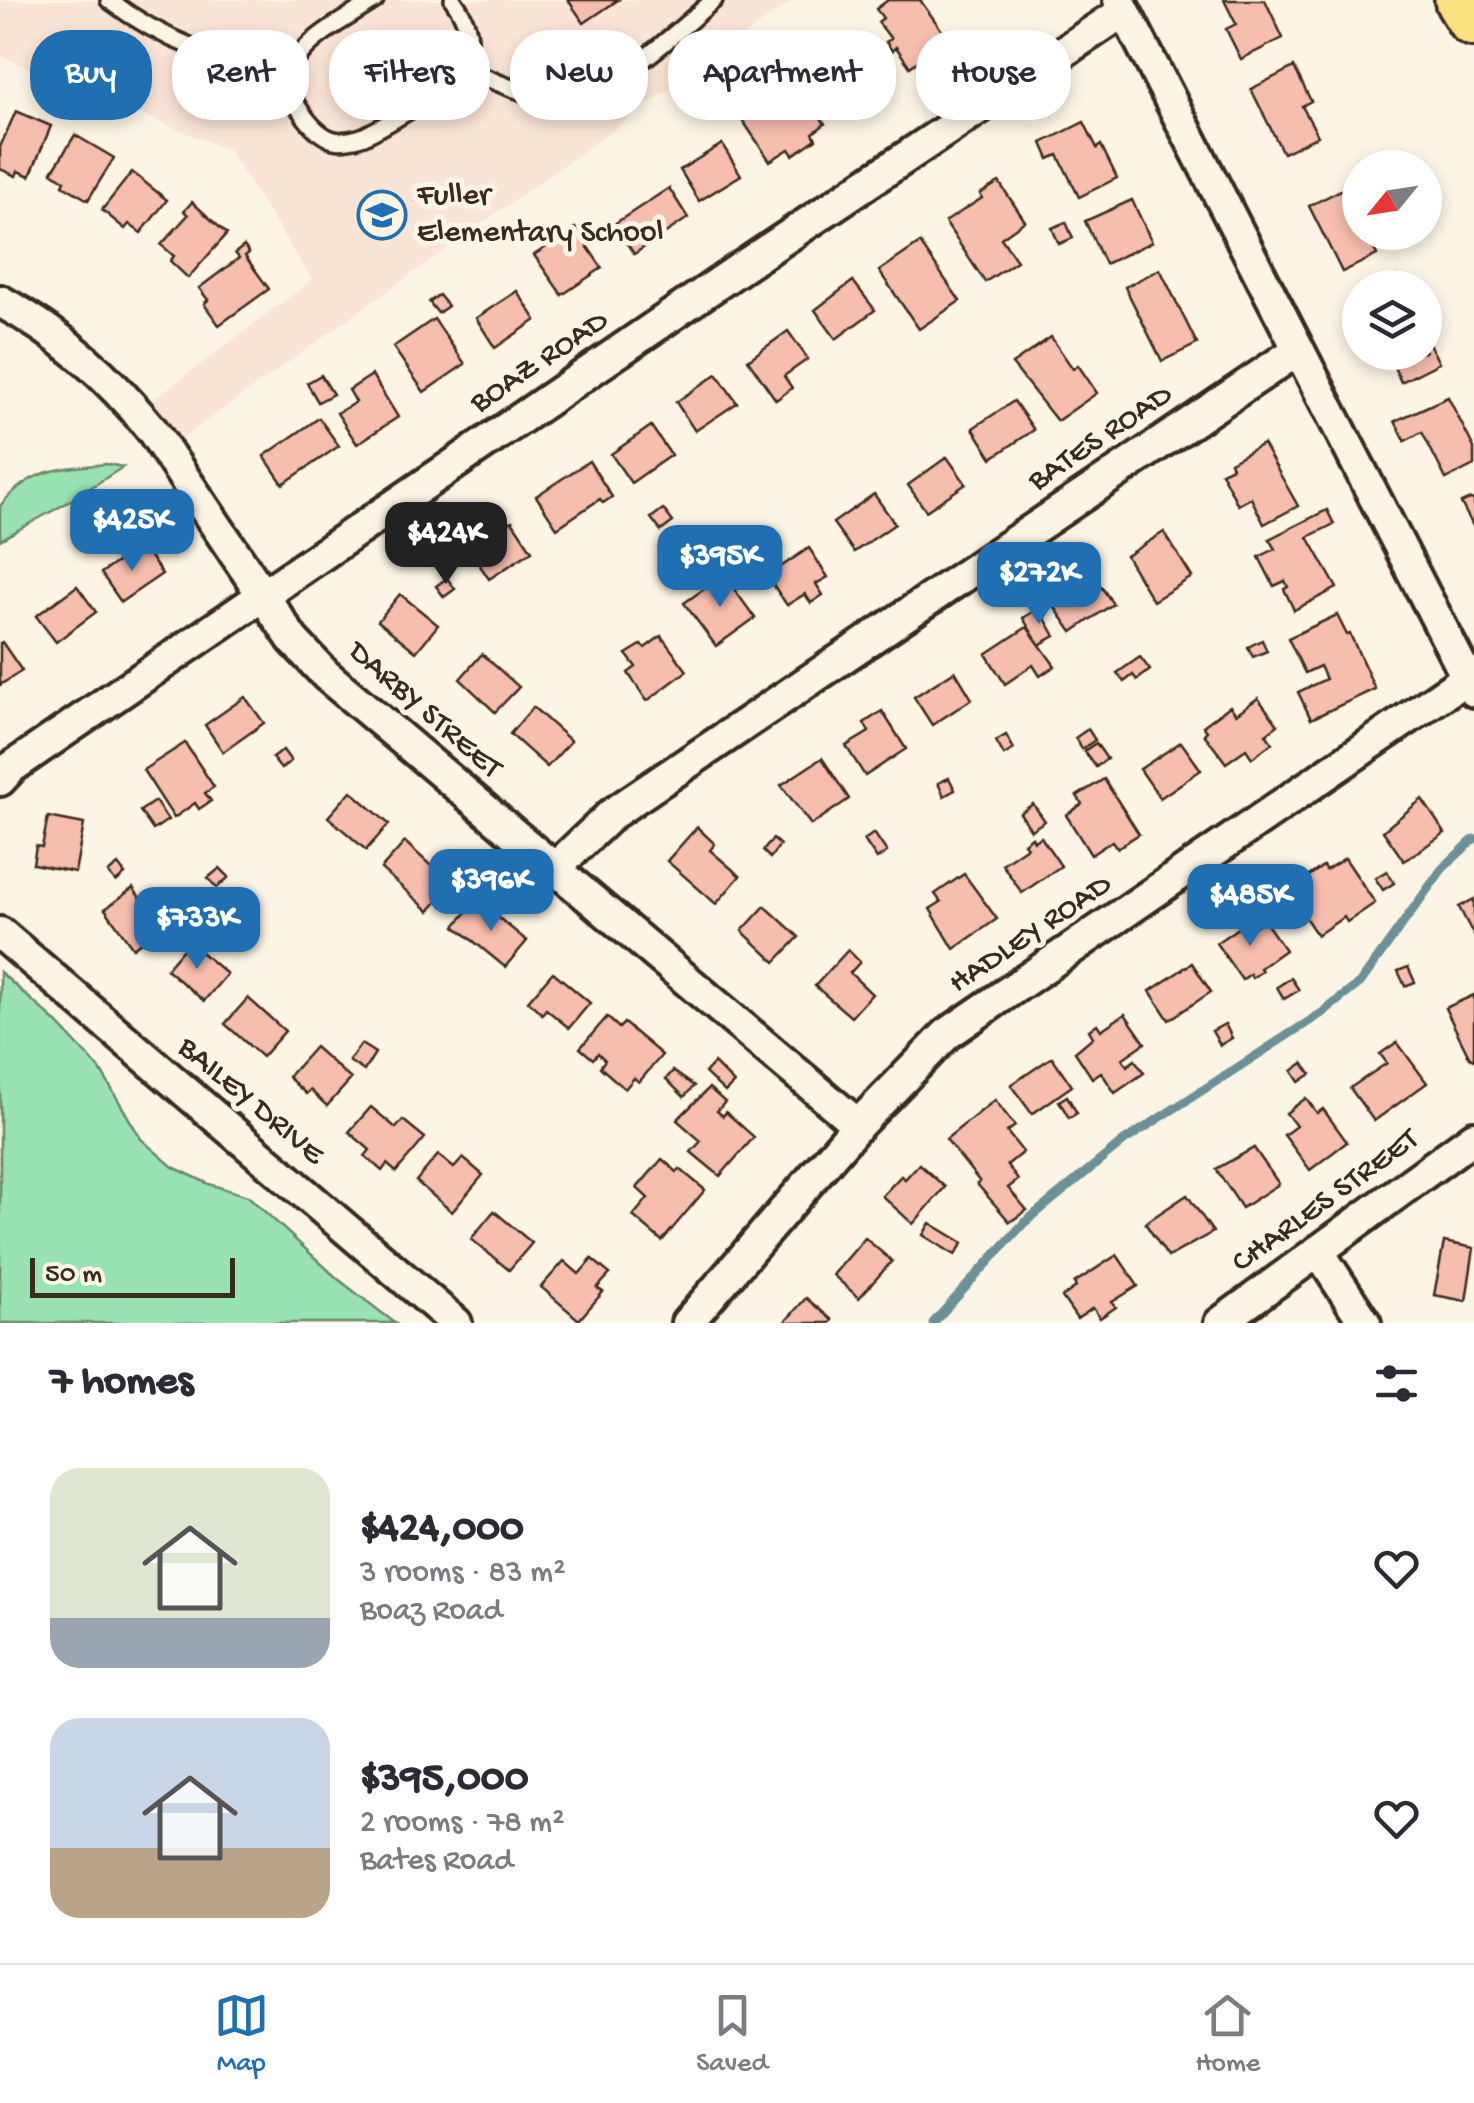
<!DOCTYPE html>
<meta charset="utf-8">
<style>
:root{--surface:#fff;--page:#f7f7f7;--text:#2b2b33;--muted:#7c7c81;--line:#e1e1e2;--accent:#1f6fb2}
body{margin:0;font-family:"Gochi Hand",sans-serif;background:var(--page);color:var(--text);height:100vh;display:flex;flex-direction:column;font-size:38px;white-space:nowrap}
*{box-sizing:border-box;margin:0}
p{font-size:32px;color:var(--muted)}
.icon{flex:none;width:55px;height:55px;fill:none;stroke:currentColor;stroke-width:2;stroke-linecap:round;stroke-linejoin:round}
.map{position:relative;height:1323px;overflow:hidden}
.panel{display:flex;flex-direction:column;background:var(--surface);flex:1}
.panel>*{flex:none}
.guide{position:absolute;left:30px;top:30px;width:1415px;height:90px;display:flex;gap:20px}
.needle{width:65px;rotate:240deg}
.buttons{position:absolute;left:1342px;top:150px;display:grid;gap:20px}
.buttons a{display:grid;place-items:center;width:100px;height:100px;border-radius:50%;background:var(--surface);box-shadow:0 5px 15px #0003;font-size:50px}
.scale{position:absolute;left:30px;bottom:25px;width:205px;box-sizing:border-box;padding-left:10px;border:5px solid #3b2a1e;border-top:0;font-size:28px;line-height:35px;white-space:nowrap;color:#3b2a1e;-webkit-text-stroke:8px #fcf5e5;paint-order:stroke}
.price{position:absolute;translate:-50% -85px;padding:0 22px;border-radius:20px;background:var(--accent);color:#fff;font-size:32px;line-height:65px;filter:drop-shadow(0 2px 5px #0008)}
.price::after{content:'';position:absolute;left:50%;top:60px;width:30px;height:22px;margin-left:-15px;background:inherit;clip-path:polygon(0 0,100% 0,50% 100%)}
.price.on{background:#222;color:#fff}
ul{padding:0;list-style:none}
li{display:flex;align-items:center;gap:30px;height:250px;padding:0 50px}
li span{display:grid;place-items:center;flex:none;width:280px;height:200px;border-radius:30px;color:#555}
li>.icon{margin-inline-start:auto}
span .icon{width:120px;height:120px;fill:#fffc;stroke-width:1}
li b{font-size:42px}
h2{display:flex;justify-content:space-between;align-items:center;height:120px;padding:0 50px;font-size:42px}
.chip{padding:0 35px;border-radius:40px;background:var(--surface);box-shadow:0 5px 15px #0003;font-size:35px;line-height:90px}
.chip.on{background:var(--accent);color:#fff}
.tabs{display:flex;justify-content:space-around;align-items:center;height:140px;border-top:2px solid var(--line);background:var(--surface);font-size:28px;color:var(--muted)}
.tabs a{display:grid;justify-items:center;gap:5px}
.tabs .on{color:var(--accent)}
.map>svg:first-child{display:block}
</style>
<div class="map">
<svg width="1474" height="1323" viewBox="0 0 1474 1323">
<rect width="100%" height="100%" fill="#fcf5e5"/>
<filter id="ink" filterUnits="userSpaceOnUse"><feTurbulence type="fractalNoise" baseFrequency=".01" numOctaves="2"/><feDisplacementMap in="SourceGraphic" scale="20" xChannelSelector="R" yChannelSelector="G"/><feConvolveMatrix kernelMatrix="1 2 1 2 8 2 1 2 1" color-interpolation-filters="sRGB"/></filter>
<g filter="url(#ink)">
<path fill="#fae4d5" d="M0,0H794L177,442L146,405L312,280L228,150L0,56Z"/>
<g fill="#99e2b1" stroke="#6a8668" stroke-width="2.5">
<path d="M106,464L123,467L65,504L0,540V506C32,467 59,469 106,464Z"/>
<path d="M0,972L55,1021L100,1069L141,1139L173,1167L209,1184L248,1196L338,1279L395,1323H0Z"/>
</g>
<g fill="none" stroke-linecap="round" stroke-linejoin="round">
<path stroke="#6a9098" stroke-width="9" d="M933,1323L1024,1223L1124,1141L1322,1013L1360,983L1442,869L1474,839"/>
</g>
<g fill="#f7beaf" stroke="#3b2a1e" stroke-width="2.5">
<path d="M568,0H618L584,23Z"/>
<path d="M888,0H920L948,39L910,67L896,47L892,51L886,42L891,39L878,22L883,18L876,9Z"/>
<path d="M1224,0H1265L1283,38L1241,59L1226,29L1236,24Z"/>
<path d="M861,50L881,79L840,108L819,77Z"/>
<path d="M1294,67L1311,101L1302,106L1318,136L1283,153L1251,89Z"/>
<path d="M775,78L792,104L806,95L825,124L813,133L816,139L793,155L789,149L770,161L733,106Z"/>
<path d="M16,111L51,126L30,176L18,171L16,176L0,169V147Z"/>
<path d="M1084,122L1097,148L1101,145L1117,178L1079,197L1058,155L1049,159L1042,143Z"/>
<path d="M75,135L114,158L88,200L63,185L65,181L52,172Z"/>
<path d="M722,144L741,175L699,201L680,170Z"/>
<path d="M132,172L167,200L141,233L129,224L125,229L102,210Z"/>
<path d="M999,182L1025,221L1001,238L1017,261L985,282L945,222L982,198L980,194Z"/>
<path d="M669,188L688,218L634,254L614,224Z"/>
<path d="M1343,189L1357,217L1360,215V232H1369L1367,235L1377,255L1342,272L1309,206Z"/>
<path d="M1132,200L1152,242L1105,264L1085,221Z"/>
<path d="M192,202L227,234L188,278L170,261L174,256L161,245L188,215L184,211Z"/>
<path d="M1066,222L1073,238L1059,244L1052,228Z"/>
<path d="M575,228L602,268L562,295L534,255Z"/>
<path d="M920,243L960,301L919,329L879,271Z"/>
<path d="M244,246L249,253L245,256L269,289L219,325L204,304L208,300L199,288L239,258L235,253Z"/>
<path d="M1160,269L1197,344L1162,361L1125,287Z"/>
<path d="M1396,276L1402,288H1373Z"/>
<path d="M853,281L875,310L836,339L815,310Z"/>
<path d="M517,291L536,320L495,348L476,318Z"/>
<path d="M439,295L448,306L438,313L429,302Z"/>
<path d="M434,319L465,364L424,392L393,347Z"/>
<path d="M788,331L808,359L784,376L792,388L776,400L748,360Z"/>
<path d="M1425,335L1439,363L1401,382L1388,354L1425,352Z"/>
<path d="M1051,337L1073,369L1078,365L1097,393L1057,421L1012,364Z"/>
<path d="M717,374L737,403L695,431L676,402Z"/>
<path d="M321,375L333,394L318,402L307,383Z"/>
<path d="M372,375L398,417L357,444L337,413L356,402L349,390Z"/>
<path d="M1448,397L1474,448V465L1446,479L1422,432L1405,441L1395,421Z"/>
<path d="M1014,401L1034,430L992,458L973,428Z"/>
<path d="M319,418L339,446L283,484L264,456Z"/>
<path d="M651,426L671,455L631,483L611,454Z"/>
<path d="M1263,444L1298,506L1264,524L1251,498L1238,505L1221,472L1232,467L1230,462Z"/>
<path d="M947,457L966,484L926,511L908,485Z"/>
<path d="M589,461L612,497L603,503L600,499L557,528L536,496Z"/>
<path d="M874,494L895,524L854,552L833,523Z"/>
<path d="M1470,499L1474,500V528L1461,503Z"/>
<path d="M663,509L673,522L661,531L651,518Z"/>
<path d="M1327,510L1334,524L1308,537L1337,588L1294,610L1284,589L1288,587L1285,581L1274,586L1259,557L1275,549L1269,539Z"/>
<path d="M512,521L532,551L489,579L469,549Z"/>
<path d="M1164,532L1192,577L1153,601L1126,556Z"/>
<path d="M142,545L162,574L121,602L101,573Z"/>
<path d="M809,548L828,577L816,584L823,595L811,603L805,594L787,605L767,576Z"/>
<path d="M1092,573L1113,604L1072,632L1051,602Z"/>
<path d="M724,575L755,618L716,646L684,603Z"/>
<path d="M447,578L455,589L444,597L436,586Z"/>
<path d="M77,586L96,612L56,642L36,616Z"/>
<path d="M400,594L438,625L416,652L378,621Z"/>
<path d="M1039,608L1055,636L1039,645L1023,618Z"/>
<path d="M1337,615L1347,635L1350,634L1375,689L1311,719L1298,692L1326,679L1320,666L1305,673L1288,638Z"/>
<path d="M1027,627L1055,666L1040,676L1033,665L1005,684L986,654Z"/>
<path d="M661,636L687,671L647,701L628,673L636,667L626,654L641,645L645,648Z"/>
<path d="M1262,640L1267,651L1253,657L1248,647Z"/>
<path d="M2,642L22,671L0,685V643Z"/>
<path d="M482,654L519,687L495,712L460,679Z"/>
<path d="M1140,657L1150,670L1137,680L1133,675L1124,682L1117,673Z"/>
<path d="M955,671L972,699L932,725L914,697Z"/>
<path d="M245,697L264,723L223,752L205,725Z"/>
<path d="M1258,698L1278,725L1266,734L1272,743L1252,758L1246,749L1226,763L1204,734L1207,731L1203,726L1230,706L1236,714Z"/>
<path d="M533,707L571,741L547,767L510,734Z"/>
<path d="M882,711L906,749L865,776L846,746L869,732L864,723Z"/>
<path d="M1088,729L1095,740L1082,749L1075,738Z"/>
<path d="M1006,735L1014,749L1004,755L996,741Z"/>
<path d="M1181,742L1201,770L1160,798L1140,769Z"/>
<path d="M185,743L214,787L205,793L211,801L199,809L195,803L174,818L143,770Z"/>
<path d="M1096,743L1107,759L1096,767L1084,751Z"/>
<path d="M283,750L291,761L281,769L272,758Z"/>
<path d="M822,758L849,799L811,825L781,785Z"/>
<path d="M949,778L955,790L944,796L938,783Z"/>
<path d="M1104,779L1139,834L1117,848L1112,841L1091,855L1066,815L1082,804L1077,796Z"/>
<path d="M351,791L389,824L366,850L328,817Z"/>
<path d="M1422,799L1445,833L1404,861L1383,831Z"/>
<path d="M155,801L168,820L153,830L140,811Z"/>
<path d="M1033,804L1045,821L1031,830L1020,813Z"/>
<path d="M48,817L84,824L75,872L33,864L36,846L42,847Z"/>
<path d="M697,827L715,844L710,850L740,876L716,904L667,861Z"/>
<path d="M874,833L887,852L877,859L864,840Z"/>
<path d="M1032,837L1034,841L1041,837L1061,866L1022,893L1002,864L1027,847L1024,843Z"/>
<path d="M773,839L780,845L770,858L763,851Z"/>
<path d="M405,842L452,885L429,911L381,869Z"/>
<path d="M1345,858L1375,903L1347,922L1344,917L1317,935L1290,895L1305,885L1302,881L1323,866L1326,870Z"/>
<path d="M118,865L125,874L116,882L108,873Z"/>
<path d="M220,868L229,877L217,888L208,878Z"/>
<path d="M1387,871L1394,883L1383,890L1375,878Z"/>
<path d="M964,874L997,919L954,949L930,909L941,902L935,894Z"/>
<path d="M133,888L161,927L133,948L105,909Z"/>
<path d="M1474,899V936L1459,907Z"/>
<path d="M477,900L527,941L505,967L455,926Z"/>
<path d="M765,906L799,937L775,962L742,931Z"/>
<path d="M1264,920L1285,950L1260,968L1262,971L1252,978L1250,974L1242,980L1216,943L1245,923L1249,930Z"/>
<path d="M189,942L227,974L204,1001L166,969Z"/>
<path d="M848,950L860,962L850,973L872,994L851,1017L815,986Z"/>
<path d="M1192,963L1211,992L1169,1020L1150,991Z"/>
<path d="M1408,967L1415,982L1405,986L1398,971Z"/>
<path d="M553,972L590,1003L569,1028L546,1009L542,1014L528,1001Z"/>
<path d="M1291,978L1299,990L1284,999L1277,987Z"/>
<path d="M1474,995V1060L1470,1058L1445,1008Z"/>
<path d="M248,998L285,1031L262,1057L225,1024Z"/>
<path d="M1125,1014L1145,1043L1122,1059L1127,1066L1135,1060L1144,1073L1115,1093L1101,1072L1092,1078L1075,1052L1093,1037L1089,1030L1097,1024L1101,1030Z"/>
<path d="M607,1017L619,1028L624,1023L662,1055L639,1082L634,1078L625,1089L600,1067L605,1060L598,1053L593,1059L580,1048Z"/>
<path d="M1225,1024L1232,1038L1220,1045L1212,1031Z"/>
<path d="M1397,1042L1427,1083L1374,1121L1350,1088L1387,1063L1380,1054Z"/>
<path d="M361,1044L375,1053L364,1071L349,1061Z"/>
<path d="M315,1047L351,1079L327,1106L310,1090L306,1094L288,1077Z"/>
<path d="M1052,1057L1072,1086L1032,1114L1011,1085Z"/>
<path d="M714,1063L734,1083L725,1092L705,1073Z"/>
<path d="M1303,1063L1311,1074L1299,1082L1292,1071Z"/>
<path d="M673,1071L694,1086L684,1097L666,1079Z"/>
<path d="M709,1088L725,1102L717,1111L723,1116L726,1112L754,1137L720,1176L691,1152L701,1141L677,1120Z"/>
<path d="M1067,1096L1077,1113L1069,1118L1059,1101Z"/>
<path d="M1306,1098L1317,1113L1323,1109L1347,1142L1310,1170L1284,1135L1296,1126L1286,1113Z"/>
<path d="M995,1100L1015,1126L1007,1132L1023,1152L1007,1165L1018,1180L1008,1188L1027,1210L1010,1222L977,1184L980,1182L946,1139Z"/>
<path d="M371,1107L396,1128L403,1120L425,1138L396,1172L387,1164L382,1171L365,1156L370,1150L349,1132Z"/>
<path d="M1254,1148L1279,1184L1242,1208L1216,1169Z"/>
<path d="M438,1155L454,1168L463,1158L483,1175L452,1212L416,1181Z"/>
<path d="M662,1159L677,1172L680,1169L705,1190L662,1241L633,1216L648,1198L637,1188Z"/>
<path d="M919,1164L945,1187L913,1224L882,1196L901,1176L905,1179Z"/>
<path d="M1187,1195L1213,1232L1168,1257L1145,1223Z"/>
<path d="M494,1211L532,1243L509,1270L471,1239Z"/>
<path d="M930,1223L963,1243L955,1255L923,1235Z"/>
<path d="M865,1238L892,1261L859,1298L833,1275Z"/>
<path d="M1444,1242L1474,1248L1466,1301L1434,1295Z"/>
<path d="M1117,1255L1138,1286L1112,1302L1116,1307L1100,1318L1093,1308L1077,1319L1062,1297L1076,1287L1074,1283Z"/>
<path d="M592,1259L610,1274L597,1288L603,1292L579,1320L541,1287L564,1261L579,1274Z"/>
<path d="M806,1298L832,1320L830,1323H784Z"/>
</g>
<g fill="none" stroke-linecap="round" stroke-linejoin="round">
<g stroke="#3b2a1e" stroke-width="22">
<g id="service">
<path d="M109,0C163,41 221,62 287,72"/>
<path d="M375,0C337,26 262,57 300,110C308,122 319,136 334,140C342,142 357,139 364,136C386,125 457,85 465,65C474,41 468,20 453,0"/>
<path d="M464,69C489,78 518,93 544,98C602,108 672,34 714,0"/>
</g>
</g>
<g stroke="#3b2a1e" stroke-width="38">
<g id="minor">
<path d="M1119,0L1474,691"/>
<path d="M0,301C61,334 108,376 152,430L293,640L326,675L858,1125"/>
<path d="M0,780L12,767L742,267L1124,11"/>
<path d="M555,868L612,814L1298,350"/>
<path d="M0,933L456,1323"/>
<path d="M1318,1251L1365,1323"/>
<path d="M687,1323L858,1125L947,1034L1474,673"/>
<path d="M1220,1323L1474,1137"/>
</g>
</g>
<g stroke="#3b2a1e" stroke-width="62">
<path id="motorway" d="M1463,0L1474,18"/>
</g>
<use href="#service" stroke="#fcf5e5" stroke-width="15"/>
<use href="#minor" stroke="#fcf5e5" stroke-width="30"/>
<use href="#motorway" stroke="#fae180" stroke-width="55"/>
</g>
</g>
<defs>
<g id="school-ring" transform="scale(2.5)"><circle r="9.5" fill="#fcf5e5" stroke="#1f6fb2" stroke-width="1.5"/><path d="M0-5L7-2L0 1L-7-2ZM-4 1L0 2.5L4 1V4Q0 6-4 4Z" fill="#1f6fb2"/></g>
</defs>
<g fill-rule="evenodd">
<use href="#school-ring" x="382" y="215"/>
</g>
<g text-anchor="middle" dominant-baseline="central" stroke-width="10" stroke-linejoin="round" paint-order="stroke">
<g font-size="32" fill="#3b2a1e" stroke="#fcf5e5" text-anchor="start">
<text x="417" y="197">Fuller<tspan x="417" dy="37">Elementary School</tspan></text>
</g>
<g font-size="32" fill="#3b2a1e" stroke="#fcf5e5">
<text transform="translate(540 363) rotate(-34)">BOAZ ROAD</text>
<text transform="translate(1101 439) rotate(-34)">BATES ROAD</text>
<text transform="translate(424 711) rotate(41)">DARBY STREET</text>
<text transform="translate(1031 935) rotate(-34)">HADLEY ROAD</text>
<text transform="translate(250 1102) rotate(40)">BAILEY DRIVE</text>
<text transform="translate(1326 1202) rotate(-36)">CHARLES STREET</text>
</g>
</g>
</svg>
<div class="buttons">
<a><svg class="needle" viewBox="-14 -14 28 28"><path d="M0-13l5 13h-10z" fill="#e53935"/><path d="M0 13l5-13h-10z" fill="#7c7c81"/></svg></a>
<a><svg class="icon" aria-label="layers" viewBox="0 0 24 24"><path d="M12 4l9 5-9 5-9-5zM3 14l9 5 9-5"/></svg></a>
</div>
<div class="scale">50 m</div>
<b class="price" style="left:132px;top:574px">$425K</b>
<b class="price on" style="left:446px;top:587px">$424K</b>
<b class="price" style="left:720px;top:610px">$395K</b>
<b class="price" style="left:1039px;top:627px">$272K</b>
<b class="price" style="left:491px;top:934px">$396K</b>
<b class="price" style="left:1250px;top:949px">$485K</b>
<b class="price" style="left:197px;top:972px">$733K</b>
<div class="guide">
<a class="chip on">Buy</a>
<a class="chip">Rent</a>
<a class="chip">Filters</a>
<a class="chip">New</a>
<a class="chip">Apartment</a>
<a class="chip">House</a>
</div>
</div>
<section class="panel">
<h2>7 homes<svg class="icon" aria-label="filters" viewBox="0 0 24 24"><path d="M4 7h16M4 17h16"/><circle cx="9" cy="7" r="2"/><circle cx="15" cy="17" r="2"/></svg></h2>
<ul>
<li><span style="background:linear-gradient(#dfe7d0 75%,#9aa5b1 0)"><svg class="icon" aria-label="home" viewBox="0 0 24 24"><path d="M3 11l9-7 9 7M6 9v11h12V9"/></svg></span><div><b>$424,000</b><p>3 rooms · 83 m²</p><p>Boaz Road</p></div><svg class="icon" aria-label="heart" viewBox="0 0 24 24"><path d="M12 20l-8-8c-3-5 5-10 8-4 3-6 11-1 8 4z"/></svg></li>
<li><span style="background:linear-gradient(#c9d6e8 65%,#b9a48a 0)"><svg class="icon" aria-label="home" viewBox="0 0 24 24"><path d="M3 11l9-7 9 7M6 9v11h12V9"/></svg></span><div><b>$395,000</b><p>2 rooms · 78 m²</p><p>Bates Road</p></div><svg class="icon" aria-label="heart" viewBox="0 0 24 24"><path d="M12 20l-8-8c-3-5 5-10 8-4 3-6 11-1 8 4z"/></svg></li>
</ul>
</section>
<nav class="tabs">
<a class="on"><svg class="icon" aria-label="map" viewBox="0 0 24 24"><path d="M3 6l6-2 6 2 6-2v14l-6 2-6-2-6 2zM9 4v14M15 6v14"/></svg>Map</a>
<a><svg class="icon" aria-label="saved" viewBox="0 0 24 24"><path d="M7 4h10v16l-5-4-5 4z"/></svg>Saved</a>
<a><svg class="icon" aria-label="home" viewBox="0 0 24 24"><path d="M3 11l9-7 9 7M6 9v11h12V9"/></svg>Home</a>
</nav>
